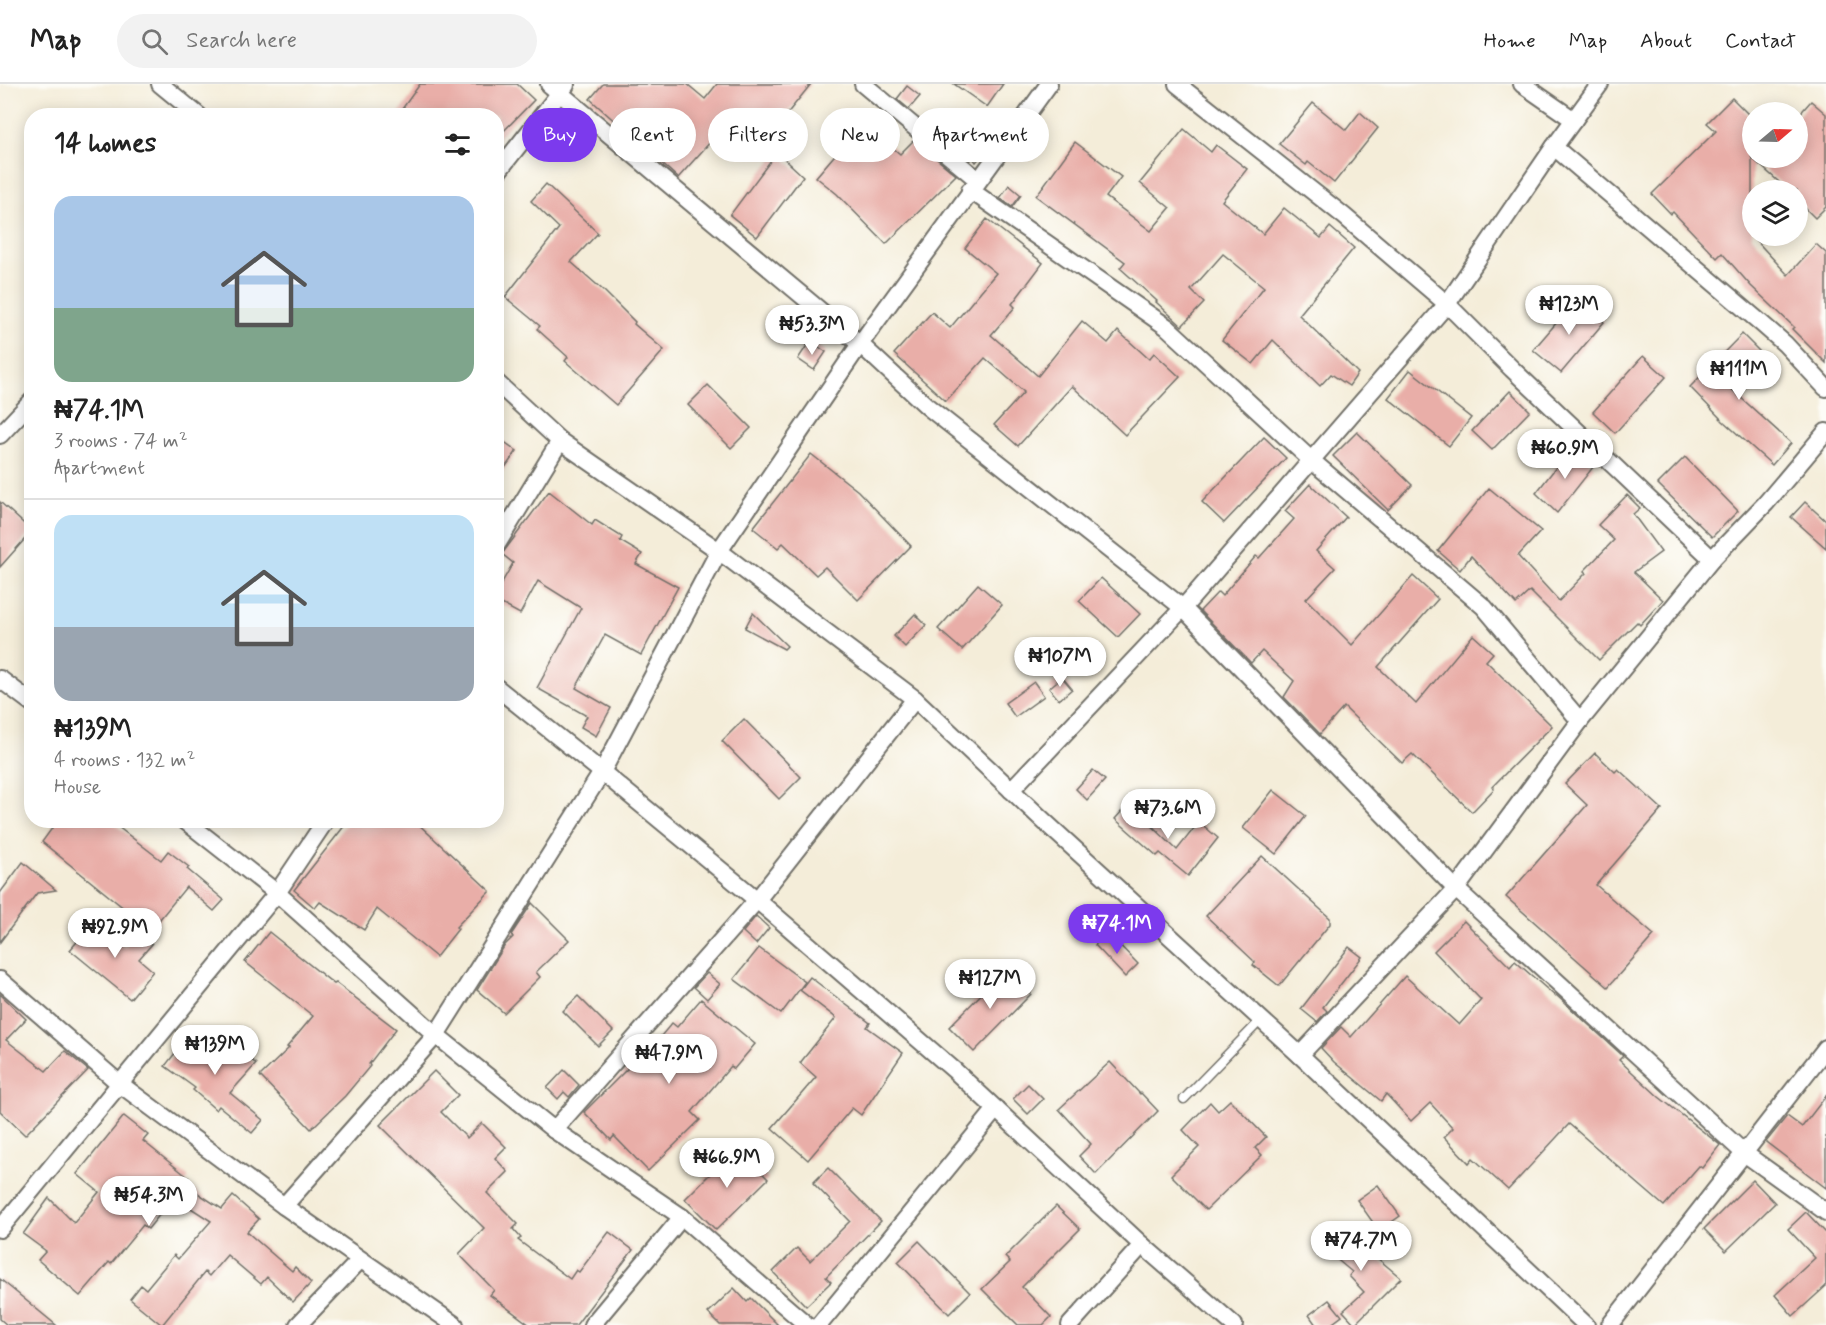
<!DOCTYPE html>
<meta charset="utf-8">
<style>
:root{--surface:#fff;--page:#f2f2f2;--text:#222;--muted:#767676;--line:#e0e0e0;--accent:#7c3aed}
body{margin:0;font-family:Mynerve,sans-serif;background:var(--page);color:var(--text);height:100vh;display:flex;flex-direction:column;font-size:22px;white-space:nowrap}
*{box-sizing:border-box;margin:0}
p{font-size:20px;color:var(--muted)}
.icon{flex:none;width:33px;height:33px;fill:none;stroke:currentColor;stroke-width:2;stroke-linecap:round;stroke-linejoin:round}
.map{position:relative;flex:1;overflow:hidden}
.drawer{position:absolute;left:24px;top:24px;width:480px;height:720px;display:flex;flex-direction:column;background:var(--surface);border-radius:24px;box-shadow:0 3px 15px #0003}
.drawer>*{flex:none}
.top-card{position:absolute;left:522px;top:24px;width:570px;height:54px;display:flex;gap:12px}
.needle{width:39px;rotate:71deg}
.tools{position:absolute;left:1742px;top:18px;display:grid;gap:12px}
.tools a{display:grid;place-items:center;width:66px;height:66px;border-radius:50%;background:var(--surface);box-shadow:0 3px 15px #0003;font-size:30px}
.price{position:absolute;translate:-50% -51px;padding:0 14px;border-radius:21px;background:#fff;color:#222;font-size:20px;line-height:39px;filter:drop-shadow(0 2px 3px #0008)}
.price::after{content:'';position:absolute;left:50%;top:36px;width:18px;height:14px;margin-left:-9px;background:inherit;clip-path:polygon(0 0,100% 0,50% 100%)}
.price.active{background:var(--accent);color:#fff}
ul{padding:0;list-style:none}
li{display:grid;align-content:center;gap:12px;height:318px;padding:0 30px}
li+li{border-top:2px solid var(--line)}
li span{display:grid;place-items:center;height:186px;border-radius:18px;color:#555}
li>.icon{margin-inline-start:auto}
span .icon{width:108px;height:108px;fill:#fffc;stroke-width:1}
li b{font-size:26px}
h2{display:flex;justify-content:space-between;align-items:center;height:72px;padding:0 30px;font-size:26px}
.pill{padding:0 21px;border-radius:27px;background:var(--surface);box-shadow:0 3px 15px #0003;font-size:21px;line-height:54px}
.pill.active{background:var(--accent);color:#fff}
header{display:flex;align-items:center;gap:36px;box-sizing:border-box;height:84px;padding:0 30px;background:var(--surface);border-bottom:2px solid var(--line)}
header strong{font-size:28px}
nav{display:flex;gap:33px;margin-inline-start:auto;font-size:21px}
.search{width:420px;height:54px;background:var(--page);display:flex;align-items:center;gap:15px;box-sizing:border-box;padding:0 21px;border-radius:33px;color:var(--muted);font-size:22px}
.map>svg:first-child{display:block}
</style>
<header>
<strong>Map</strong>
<div class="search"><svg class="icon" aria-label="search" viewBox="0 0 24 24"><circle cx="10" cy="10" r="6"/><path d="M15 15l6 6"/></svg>Search here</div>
<nav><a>Home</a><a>Map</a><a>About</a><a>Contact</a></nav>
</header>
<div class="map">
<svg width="1826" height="1241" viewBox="0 0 1826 1241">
<rect width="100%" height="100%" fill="#fdfcf7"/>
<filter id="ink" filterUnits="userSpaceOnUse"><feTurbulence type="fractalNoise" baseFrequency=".0167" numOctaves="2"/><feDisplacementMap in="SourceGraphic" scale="12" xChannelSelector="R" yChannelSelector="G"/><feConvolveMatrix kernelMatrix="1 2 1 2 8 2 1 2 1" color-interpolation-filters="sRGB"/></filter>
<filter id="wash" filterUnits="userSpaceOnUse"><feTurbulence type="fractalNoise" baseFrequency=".008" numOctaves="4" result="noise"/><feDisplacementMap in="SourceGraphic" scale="24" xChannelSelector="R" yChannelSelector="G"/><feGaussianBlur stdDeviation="1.35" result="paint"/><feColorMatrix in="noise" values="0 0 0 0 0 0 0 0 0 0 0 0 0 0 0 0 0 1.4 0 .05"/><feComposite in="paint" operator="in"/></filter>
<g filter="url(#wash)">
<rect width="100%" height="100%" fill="#f4edd9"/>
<g id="blocks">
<g fill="#e9aea8">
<path d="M420,0H517L534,16L496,55V32H397Z"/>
<path d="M603,0H687L705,15L717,0H811L770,51L739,26L678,94L590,15Z"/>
<path d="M954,0H1003L987,23Z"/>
<path d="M907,2L920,12L909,25L897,15Z"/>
<path d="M1732,14L1752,34V152L1788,191L1816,160L1826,169V279L1792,245L1794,243L1751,202L1722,169L1717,174L1673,128L1671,130L1652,110L1716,47L1707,39Z"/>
<path d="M1811,17L1826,30V123L1815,134L1797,116V106H1788L1752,74H1797V33Z"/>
<path d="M1313,19L1346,46L1360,28L1378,44L1334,99L1308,78L1306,81L1279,60Z"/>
<path d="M863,38L900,70L914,56L956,91L886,160L837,110L816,93Z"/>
<path d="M978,41L994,57L976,78L973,74L971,76L955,63Z"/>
<path d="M1184,45L1211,68L1216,61L1247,85L1222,117L1263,150L1284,124L1321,154L1330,143L1354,164L1299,231L1358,289L1349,302L1331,290L1320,302L1273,256L1253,280L1222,256L1264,203L1223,170L1191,206L1204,219L1182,242L1156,218L1157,217L1120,184L1125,178L1036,112L1075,58L1121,93L1106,113L1151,147L1170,124L1140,99Z"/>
<path d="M777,68L803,92L757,153L730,131Z"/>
<path d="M546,100L598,149L571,178L604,207L635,238L634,240L664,266L616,321L565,277L568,273L537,245L540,242L505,213L559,144L531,117Z"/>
<path d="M1009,101L1021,111L1012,123L1000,114Z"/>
<path d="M987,135L1043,179L1012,220L1015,223L991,251L1038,292L1082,237L1108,259L1118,247L1149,275L1154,269L1180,293L1125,351L1072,302L1018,362L994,341L1024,308L985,274L946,317L894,270L932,228L950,244L996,189L965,164Z"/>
<path d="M1577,215L1604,238L1561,289L1533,266Z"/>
<path d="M1742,250L1761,269L1728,302L1791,359L1772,381L1723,337L1690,303Z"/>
<path d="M810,257L826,268L814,286L798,275Z"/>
<path d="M1643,272L1666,293L1615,349L1593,328Z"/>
<path d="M1410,286L1471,334L1449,362L1388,314Z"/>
<path d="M708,301L751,344L731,364L688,321Z"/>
<path d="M1510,307L1530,327L1492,366L1472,347Z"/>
<path d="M1357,348L1412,401L1388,426L1333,372Z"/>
<path d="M496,352L517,367L496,396Z"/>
<path d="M1264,353L1286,374L1224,439L1202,418Z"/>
<path d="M1571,364L1594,382L1557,429L1536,409Z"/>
<path d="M811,370L858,407L911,462L858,516L825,483L816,491L783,459L778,464L753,444Z"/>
<path d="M1685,373L1738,427L1712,453L1658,400Z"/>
<path d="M1310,400L1346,433L1316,467L1335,484L1306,515L1352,561L1413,492L1438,515L1378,583L1416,620L1473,551L1493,569L1486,577L1552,642L1492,703L1494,705L1472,728L1412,670L1402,679L1344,623L1320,650L1284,613L1294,597L1262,567L1251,579L1200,527L1218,508L1222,512L1256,472L1259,474L1294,435L1285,427Z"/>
<path d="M1489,404L1541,447L1518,472L1559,517L1586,489L1584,487L1614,456L1598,441L1627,411L1640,424L1633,430L1661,468L1634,488L1663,516L1640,541L1637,538L1599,576L1530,507L1516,520L1471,472L1460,486L1438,467Z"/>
<path d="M549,407L592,441L595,436L622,453L620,457L642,470L636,480L678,503L641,571L605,551L576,604L611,624L596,652L581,643L587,632L537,604L581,524L538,497L520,530L496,517V509L513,479L502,470Z"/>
<path d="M0,418L32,447L0,483Z"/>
<path d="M1805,418L1826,437V464L1791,433Z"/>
<path d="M1101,494L1140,530L1118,553L1079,517Z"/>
<path d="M978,500L1002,521L962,566L938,545Z"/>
<path d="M753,529L787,562L784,565L745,544Z"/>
<path d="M915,530L926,541L905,563L894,552Z"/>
<path d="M1062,593L1072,605L1059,616L1049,604Z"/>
<path d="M1034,598L1044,612L1015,633L1005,619Z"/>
<path d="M744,635L801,693L779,715L722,657Z"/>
<path d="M1595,669L1615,688L1618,685L1662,725L1596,801L1654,851L1608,903L1506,813L1587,721L1565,700Z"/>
<path d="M1093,686L1105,696L1087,716L1076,705Z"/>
<path d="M1273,706L1306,732L1276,770L1243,744Z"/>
<path d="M1130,718L1147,733L1145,735L1177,766L1199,738L1218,754L1188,792L1160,769L1157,772L1115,735Z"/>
<path d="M58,736H109L161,776L168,767L189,783L187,785L224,816L214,827L186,803L151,846L42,758Z"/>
<path d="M349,736H414L490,807L456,843L458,845L436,873L377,825L364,846L320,818L315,824L294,806Z"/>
<path d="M1262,772L1330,834V840L1279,902L1253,881L1255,878L1206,832Z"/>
<path d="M23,778L56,806L37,809L0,858V809Z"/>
<path d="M532,819L569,856L536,888L540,893L504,929L477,906L505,861L513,853L511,851Z"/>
<path d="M756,832L769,844L756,860L743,848Z"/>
<path d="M1464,837L1510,883L1515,877L1555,912L1556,911L1623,972L1619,976L1659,1013L1720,1061L1702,1084L1699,1082L1664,1122L1569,1040L1508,1106L1473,1074L1469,1079L1444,1053L1453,1044L1430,1019L1411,1037L1386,1010L1381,1017L1334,978L1321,964L1341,943L1351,953L1405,892L1459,941L1481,916L1434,867Z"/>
<path d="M94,838L124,863L138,848L152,860L139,875L153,887L130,915L70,866Z"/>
<path d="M269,848L334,900L336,899L396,945L369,980L370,982L345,1012L311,1045L260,992L289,964L287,963L313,932L245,878Z"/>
<path d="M1108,849L1138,880L1125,893L1095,861Z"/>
<path d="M1349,863L1362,873L1323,923L1327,927L1317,938L1301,925Z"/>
<path d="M759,864L805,898L781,930L734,895Z"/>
<path d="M1006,885L1031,910L974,968L949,943Z"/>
<path d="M707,889L720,900L707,915L694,903Z"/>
<path d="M810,893L870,939L867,943L903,969L861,1031L852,1024L808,1076L772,1044L816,993L800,979L836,934L800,906Z"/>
<path d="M0,910L26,935L6,956L46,987L65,967L88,986L25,1051L0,1027Z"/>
<path d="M578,912L613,947L598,962L563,927Z"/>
<path d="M701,915L755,960L734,985L731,982L692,1028L700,1036L648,1087L614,1052L611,1056L584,1028L635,977L638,979L672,939L677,943Z"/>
<path d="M193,946L224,971L234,960L256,980L230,1009L263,1036L252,1049L219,1022L216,1026L193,1006L195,1004L165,982Z"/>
<path d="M1110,978L1140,1010L1141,1009L1158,1027L1096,1090L1079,1072L1091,1060L1059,1025Z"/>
<path d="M564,986L579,1001L569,1013L564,1008L558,1015L547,1004Z"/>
<path d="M434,987L458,1011L441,1028L467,1054L482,1039L506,1063L495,1074L508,1088L487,1109L518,1140L513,1145L521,1154L518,1156L570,1195L576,1186L579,1188L609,1148L633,1166L576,1241H530L490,1211L494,1206L459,1170L484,1144L380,1041Z"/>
<path d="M1028,1000L1043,1015L1028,1030L1013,1015Z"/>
<path d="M1826,1012V1104L1766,1058L1787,1032L1802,1043Z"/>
<path d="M1230,1016L1266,1053L1255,1064L1262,1071L1206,1126L1171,1091L1199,1063L1183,1046L1210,1018L1218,1027Z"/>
<path d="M124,1032L148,1051L143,1057L189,1094L184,1100L222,1125L233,1112L259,1135L247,1148L292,1187L295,1183L311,1199L293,1218L267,1193L261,1200L227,1171L209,1192L205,1188L162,1241L130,1215L141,1201L146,1205L174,1171L178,1175L211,1137L174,1113L148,1145L143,1141L111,1180L109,1178L80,1212L38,1176L46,1167L23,1150L49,1114L74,1139L99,1108L77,1090Z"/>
<path d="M737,1063L768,1095L716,1146L685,1115Z"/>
<path d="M828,1084L881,1137L826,1193L831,1198L806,1222L773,1188L797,1164L810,1177L850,1137L813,1099Z"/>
<path d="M1753,1096L1775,1119L1726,1167L1704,1145Z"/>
<path d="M1378,1101L1400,1132L1379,1147L1357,1116Z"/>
<path d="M1056,1122L1080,1145L1022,1203L1051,1233L1043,1241H1018L982,1205L1010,1178L1005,1173Z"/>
<path d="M1806,1128L1826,1149V1202L1793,1232L1775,1211L1815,1174L1788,1145Z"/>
<path d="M1338,1141L1401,1194L1355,1240L1343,1227L1364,1208L1349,1192L1352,1188L1321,1162Z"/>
<path d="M919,1157L970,1209L949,1230L898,1178Z"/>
<path d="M0,1195L56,1241H7L0,1235Z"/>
<path d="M734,1204L747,1218L751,1214L778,1241H720L708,1229Z"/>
<path d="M1329,1216L1342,1232L1330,1241H1316L1309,1231Z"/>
</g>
</g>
</g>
<g filter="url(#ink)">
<use href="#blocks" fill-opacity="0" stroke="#716f68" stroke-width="1.5"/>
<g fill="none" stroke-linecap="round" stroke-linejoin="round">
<g stroke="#716f68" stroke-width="11">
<path id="lane" d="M1184,1015L1261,936"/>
</g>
<g stroke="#716f68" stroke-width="20">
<g id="street">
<path d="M160,0L199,32"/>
<path d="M549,0L860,260L928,323L1183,524L1447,220L1554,63L1600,0"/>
<path d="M863,0L978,96"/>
<path d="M1177,0L1344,132L1447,220L1512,285L1712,475"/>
<path d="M1522,0L1574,36"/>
<path d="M1554,63L1761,239L1785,260L1826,304"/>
<path d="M496,90L566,1"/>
<path d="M970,106L1167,243L1311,376L1484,523L1580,637"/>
<path d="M496,298L560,357L719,467L915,615L1045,738L1300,971L1586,1241"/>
<path d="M0,351L32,317"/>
<path d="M496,462L560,357"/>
<path d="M0,595L32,619"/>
<path d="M496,603L602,688L757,816L954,986L1142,1161L1234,1241"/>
<path d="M1011,706L1183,524L1456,805L1744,1069L1826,1128"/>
<path d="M184,736L277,809L436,951L554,1046L682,1133L807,1241"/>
<path d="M0,896L120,1000L284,1122L455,1241"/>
<path d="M1300,971L1456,805L1580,637L1712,475L1766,419L1826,348"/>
<path d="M554,1046L757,816L915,615"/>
<path d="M284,1122L436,951L602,688L719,467L860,260L1049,0"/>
<path d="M0,1145L277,809L326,736"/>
<path d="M298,1241L360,1176"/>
<path d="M592,1241L682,1133"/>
<path d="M819,1241L996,1025"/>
<path d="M1070,1241L1142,1161"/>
<path d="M1610,1241L1826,964"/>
</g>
</g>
<use href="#lane" stroke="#fff" stroke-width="8"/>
<use href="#street" stroke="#fff" stroke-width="16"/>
</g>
</g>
</svg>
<div class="tools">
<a><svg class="needle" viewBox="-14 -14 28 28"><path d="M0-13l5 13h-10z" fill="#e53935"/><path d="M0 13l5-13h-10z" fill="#767676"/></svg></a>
<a><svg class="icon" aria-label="layers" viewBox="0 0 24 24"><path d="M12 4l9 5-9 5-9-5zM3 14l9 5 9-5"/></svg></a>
</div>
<b class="price" style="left:1569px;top:252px">₦123M</b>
<b class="price" style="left:812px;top:272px">₦53.3M</b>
<b class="price" style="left:1739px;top:317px">₦111M</b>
<b class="price" style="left:1565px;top:396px">₦60.9M</b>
<b class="price" style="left:1060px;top:604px">₦107M</b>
<b class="price" style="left:1168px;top:756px">₦73.6M</b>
<b class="price active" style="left:1117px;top:871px">₦74.1M</b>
<b class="price" style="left:115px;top:875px">₦92.9M</b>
<b class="price" style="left:990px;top:926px">₦127M</b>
<b class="price" style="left:215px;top:992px">₦139M</b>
<b class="price" style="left:669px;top:1001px">₦47.9M</b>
<b class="price" style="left:727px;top:1105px">₦66.9M</b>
<b class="price" style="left:149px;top:1143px">₦54.3M</b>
<b class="price" style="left:1361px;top:1188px">₦74.7M</b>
<div class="top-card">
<a class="pill active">Buy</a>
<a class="pill">Rent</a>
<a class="pill">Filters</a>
<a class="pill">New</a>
<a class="pill">Apartment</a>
</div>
<section class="drawer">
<h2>14 homes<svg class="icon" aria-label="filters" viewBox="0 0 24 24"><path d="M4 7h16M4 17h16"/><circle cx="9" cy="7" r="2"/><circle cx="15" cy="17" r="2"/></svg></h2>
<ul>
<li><span style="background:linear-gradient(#a9c7e8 60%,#7fa58c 0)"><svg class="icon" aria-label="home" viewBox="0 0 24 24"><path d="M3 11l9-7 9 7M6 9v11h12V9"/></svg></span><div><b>₦74.1M</b><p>3 rooms · 74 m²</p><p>Apartment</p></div></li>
<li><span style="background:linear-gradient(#bfe0f5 60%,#9aa5b1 0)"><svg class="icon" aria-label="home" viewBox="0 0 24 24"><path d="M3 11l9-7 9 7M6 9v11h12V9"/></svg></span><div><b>₦139M</b><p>4 rooms · 132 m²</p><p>House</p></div></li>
</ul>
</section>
</div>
